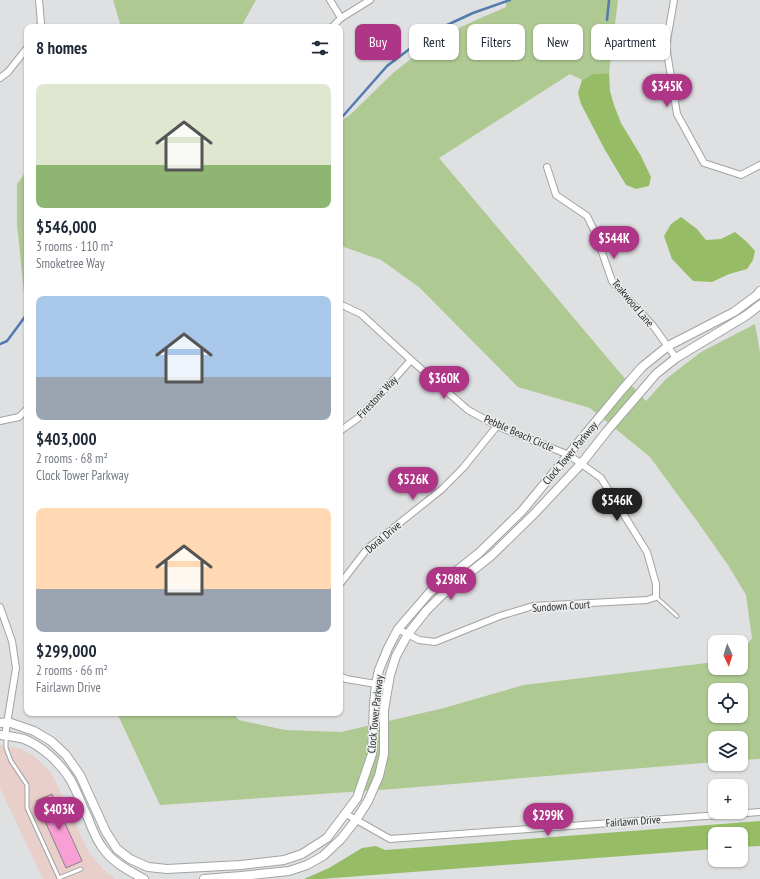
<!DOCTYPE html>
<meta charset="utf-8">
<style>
:root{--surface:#fff;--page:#f6f6f7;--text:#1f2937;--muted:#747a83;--accent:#af3587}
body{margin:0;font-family:"PT Sans Narrow",sans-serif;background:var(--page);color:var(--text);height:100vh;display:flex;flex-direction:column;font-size:15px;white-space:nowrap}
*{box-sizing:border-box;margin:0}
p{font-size:13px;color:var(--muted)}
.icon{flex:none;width:22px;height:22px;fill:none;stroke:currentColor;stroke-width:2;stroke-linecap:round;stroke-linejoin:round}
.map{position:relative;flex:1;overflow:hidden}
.side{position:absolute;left:24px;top:24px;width:319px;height:692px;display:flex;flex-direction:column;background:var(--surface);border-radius:8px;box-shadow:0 1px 3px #0004}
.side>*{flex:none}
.guide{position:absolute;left:355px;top:24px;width:345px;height:36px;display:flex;gap:8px}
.needle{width:26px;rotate:176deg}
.buttons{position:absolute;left:708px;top:635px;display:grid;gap:8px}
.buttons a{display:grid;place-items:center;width:40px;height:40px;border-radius:8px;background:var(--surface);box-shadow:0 1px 3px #0004;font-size:20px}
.price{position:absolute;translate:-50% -34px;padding:0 9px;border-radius:14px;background:var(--accent);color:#fff;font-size:13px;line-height:26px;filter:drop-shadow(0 1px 2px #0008)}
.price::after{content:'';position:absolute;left:50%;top:24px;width:12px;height:9px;margin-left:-6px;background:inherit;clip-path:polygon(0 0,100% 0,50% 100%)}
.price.current{background:#222;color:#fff}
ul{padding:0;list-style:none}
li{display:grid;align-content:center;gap:8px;height:212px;padding:0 12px}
li span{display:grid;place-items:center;height:124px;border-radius:8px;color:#555}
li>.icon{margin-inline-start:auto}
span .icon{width:72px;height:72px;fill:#fffc;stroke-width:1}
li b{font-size:17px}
h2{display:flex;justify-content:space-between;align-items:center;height:48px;padding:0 12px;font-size:17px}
.tag{padding:0 14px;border-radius:8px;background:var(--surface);box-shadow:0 1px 3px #0004;font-size:14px;line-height:36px}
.tag.current{background:var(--accent);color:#fff}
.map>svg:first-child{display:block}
</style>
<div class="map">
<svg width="760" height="879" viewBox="0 0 760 879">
<rect width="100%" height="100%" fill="#dee0e1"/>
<path fill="#e9cfc9" d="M0,745L21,749L35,757L52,774L89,853L105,871L115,879H43L0,788Z"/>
<g fill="#afc992" fill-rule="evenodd">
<path d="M113,0H256L241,27H121Z"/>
<path d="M506,0H618L609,73L593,74L582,80L570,74L439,158L621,374L646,401L666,379L701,352L755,324L760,352V759L741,760V738H715V762L393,789L160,805L117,713H232L239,720L285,730L341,732L444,708L524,685L715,662V668H741V653L752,638L746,595L728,565L697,521L650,457L590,408L518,387L419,287L381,260L344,247L340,243V122L351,114L393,73L436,39L476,20L506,7ZM715,690H741V716H715Z"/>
<path d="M27,170V310L24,294L17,224V184Z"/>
</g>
<g fill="#96bd66">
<path d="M609,73L610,91L614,105L621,123L641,156L651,177L649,186L636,189L626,185L605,150L581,104L578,93L582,80L593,74Z"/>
<path d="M681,217L697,229L706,240L721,239L735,232L747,242L755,251L753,260L747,269L729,274L712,282L693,281L672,259L664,236L671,224Z"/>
<path d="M760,821V846L741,847V834H715V849L321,879H304L329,868L362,848L376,846L385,850L399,849Z"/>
</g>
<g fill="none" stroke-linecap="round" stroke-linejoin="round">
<g stroke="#537bae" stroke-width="2.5">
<path d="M607,20L609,0"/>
<path d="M340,118L343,116L387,66L432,32L473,13L510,0"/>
<path d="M0,344L7,341L27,314"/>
</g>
</g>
<path fill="#f89fd5" stroke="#878586" d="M52,794L82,861L66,868L36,801Z"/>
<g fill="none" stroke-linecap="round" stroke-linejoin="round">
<g stroke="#a1a3a4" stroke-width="5">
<g id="service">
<path d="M656,597L677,616"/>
<path d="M6,737V748L11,761L27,785V808L59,878L81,869"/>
</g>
</g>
<g stroke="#a1a3a4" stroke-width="8">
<g id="minor">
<path d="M330,0L341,18"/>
<path d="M674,0L666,46L677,114L704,163L741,175L760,165"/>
<path d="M39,27L41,23L39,0"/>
<path d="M332,27L341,18L370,0"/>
<path d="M0,78L8,72L27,48"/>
<path d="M547,167L556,195L587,216L595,232L612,281L654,327L676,358"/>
<path d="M340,304L344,306L361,314L411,360L468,410L497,426L569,455L601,478L647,552L656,584V597L647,600L533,606L500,616L435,642L419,640L398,629"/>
<path d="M0,421L19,417L27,409"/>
<path d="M340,431L361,416L411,360"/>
<path d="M340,584L367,549L441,490L463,468L497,426"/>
<path d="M0,607L12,641L16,668L5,736"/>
<path d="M340,676L346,679L388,686"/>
<path d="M346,814L390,839L760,812"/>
</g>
</g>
<g stroke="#a1a3a4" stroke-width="10">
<g id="tertiary">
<path d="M0,723L8,722L34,731L51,741L66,755L80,775L106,832L117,849L130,859L148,867L167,869L241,865L284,860L302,854L327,838L357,798L372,754L374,704L376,684L379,670L388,648L398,629L430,592L479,553L522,511L621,391L642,367L668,346L734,312L757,295L760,291"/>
<path d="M0,735C8,736 17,737 24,739C42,746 60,763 70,779C77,791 82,806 88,818C92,829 97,842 105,851C115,864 130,871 144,879"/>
<path d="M204,879L241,876L289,871L307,865L323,856L341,839L356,820L368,801L379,776L384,754V710L390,675L396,656L408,634L426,611L443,594L492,555L534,514L581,464L607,431L656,374L676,358L747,315L760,305"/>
</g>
</g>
<use href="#service" stroke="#fff" stroke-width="3"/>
<use href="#minor" stroke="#fff" stroke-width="6"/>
<use href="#tertiary" stroke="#fff" stroke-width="8"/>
</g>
<g text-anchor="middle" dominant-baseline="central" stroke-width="3" stroke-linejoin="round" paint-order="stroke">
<g font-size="11" fill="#282929" stroke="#ebedee">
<text transform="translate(633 303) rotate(50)">Teakwood Lane</text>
<text transform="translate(377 397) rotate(-47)">Firestone Way</text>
<text transform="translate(519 433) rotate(24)">Pebble Beach Circle</text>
<text transform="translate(570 453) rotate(-50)">Clock Tower Parkway</text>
<text transform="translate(383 537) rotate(-40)">Doral Drive</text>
<text transform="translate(561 606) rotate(-4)">Sundown Court</text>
<text transform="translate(375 714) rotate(-84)">Clock Tower Parkway</text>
<text transform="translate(633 821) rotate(-4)">Fairlawn Drive</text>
</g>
</g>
</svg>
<div class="buttons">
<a><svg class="needle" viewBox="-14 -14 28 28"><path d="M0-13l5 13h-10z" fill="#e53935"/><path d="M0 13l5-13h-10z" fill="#747a83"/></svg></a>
<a><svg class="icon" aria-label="locate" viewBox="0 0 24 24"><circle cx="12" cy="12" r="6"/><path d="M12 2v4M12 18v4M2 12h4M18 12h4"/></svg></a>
<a><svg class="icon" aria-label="layers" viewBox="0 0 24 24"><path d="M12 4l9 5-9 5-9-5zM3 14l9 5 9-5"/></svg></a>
<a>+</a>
<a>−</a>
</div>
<b class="price" style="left:667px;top:108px">$345K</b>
<b class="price" style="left:614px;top:260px">$544K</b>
<b class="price" style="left:444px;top:400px">$360K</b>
<b class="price" style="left:413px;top:501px">$526K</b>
<b class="price current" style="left:617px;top:522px">$546K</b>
<b class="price" style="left:451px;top:601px">$298K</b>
<b class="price" style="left:59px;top:831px">$403K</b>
<b class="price" style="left:548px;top:837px">$299K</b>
<div class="guide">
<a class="tag current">Buy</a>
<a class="tag">Rent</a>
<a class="tag">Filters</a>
<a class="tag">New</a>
<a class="tag">Apartment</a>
</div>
<section class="side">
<h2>8 homes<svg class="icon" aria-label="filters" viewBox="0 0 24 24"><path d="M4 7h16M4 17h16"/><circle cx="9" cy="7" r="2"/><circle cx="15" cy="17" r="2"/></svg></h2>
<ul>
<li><span style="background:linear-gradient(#dfe7d0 65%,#8fb573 0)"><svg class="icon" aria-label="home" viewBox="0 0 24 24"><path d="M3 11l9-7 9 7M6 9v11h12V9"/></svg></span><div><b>$546,000</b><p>3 rooms · 110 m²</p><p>Smoketree Way</p></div></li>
<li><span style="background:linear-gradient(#a9c7e8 65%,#9aa5b1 0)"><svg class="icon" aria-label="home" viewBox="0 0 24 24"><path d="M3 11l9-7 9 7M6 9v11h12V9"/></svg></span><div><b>$403,000</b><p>2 rooms · 68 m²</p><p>Clock Tower Parkway</p></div></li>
<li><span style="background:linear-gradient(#ffd9b3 65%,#9aa5b1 0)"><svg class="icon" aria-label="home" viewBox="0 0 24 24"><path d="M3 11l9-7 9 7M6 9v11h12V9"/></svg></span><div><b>$299,000</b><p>2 rooms · 66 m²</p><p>Fairlawn Drive</p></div></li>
</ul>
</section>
</div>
